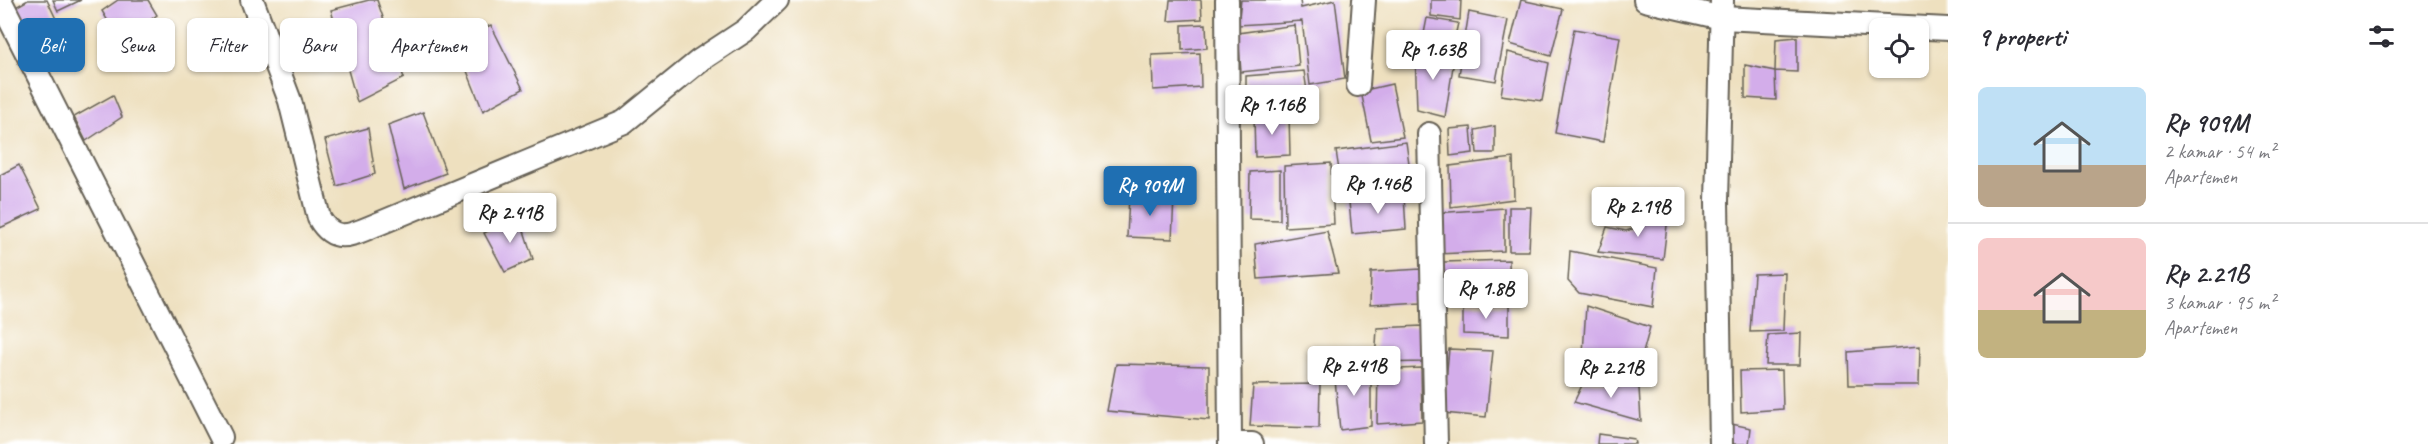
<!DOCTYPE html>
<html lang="id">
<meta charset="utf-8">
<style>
:root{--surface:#fff;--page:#f2f2f3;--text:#2b2b33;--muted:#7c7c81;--line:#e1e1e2;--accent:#1f6fb2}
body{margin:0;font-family:Caveat,sans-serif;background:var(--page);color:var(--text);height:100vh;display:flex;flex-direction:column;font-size:22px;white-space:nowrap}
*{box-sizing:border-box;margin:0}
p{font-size:20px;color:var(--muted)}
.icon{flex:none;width:33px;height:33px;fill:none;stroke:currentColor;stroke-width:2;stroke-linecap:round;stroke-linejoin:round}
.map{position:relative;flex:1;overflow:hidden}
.side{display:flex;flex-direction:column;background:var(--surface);width:480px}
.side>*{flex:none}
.top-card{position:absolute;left:18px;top:18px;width:570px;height:54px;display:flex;gap:12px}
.fabs{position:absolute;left:1869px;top:18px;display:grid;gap:12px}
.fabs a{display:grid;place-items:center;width:60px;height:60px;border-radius:9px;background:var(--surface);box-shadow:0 2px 4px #0004;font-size:30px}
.price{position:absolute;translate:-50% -51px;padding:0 14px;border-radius:6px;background:#fff;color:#222;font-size:20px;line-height:39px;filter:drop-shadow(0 2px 3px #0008)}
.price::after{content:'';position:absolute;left:50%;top:36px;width:18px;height:14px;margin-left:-9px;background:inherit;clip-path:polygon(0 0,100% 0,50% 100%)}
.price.selected{background:var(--accent);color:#fff}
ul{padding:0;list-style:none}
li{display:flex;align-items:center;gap:18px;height:150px;padding:0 30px}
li+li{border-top:2px solid var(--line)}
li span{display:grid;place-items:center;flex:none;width:168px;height:120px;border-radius:9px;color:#555}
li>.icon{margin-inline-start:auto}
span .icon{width:72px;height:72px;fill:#fffc;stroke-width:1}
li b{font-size:26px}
h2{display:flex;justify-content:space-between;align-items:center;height:72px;padding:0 30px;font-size:26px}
.pill{padding:0 21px;border-radius:9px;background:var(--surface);box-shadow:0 2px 4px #0004;font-size:21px;line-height:54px}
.pill.selected{background:var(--accent);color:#fff}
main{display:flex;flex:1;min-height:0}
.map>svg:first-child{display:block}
</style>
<main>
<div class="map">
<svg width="1948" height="444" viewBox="0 0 1948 444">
<rect width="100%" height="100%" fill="#fff"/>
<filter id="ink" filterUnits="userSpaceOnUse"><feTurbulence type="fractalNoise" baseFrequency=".0167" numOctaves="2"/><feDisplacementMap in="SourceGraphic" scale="12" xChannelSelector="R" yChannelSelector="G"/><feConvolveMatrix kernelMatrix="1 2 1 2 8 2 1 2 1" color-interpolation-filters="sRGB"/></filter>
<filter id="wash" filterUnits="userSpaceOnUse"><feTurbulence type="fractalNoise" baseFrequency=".008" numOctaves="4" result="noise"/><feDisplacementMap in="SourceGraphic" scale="24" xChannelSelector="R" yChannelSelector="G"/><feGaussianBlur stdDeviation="1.35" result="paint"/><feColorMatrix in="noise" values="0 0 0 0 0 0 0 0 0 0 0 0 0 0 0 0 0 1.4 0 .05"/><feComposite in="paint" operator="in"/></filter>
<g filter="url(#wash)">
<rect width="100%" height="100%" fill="#eee0bf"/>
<g id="blocks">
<g fill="#d3adea">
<path d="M28,0H47L56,19L28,34L14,8Z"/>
<path d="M53,0H81L58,11Z"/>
<path d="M118,0H148L157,15L120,42L102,11Z"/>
<path d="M369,0H377L404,78L357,102L331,10Z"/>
<path d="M1170,0H1201L1202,19L1168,21Z"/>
<path d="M1241,0H1300L1301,8L1335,0L1345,79L1310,85L1302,21L1238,25Z"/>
<path d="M1431,0H1461L1460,20L1431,16Z"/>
<path d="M1521,0L1563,9L1551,56L1510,44Z"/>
<path d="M1469,12L1508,20L1496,81L1459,75Z"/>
<path d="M1427,18L1458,23L1452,50L1422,44Z"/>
<path d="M1206,24L1207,48L1182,50V25Z"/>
<path d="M491,25L523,89L483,111L455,41Z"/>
<path d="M1295,25L1299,66L1241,72L1238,33Z"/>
<path d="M1574,29L1620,37L1603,142L1555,133Z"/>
<path d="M1797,37V72L1775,71L1776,100L1745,98V65L1775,71L1776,39Z"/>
<path d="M1415,50L1455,54L1445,117L1417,110Z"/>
<path d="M1508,52L1549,63L1542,101L1501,95Z"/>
<path d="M1200,53L1201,87L1153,90L1152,55Z"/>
<path d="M1304,71L1307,91L1300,92L1295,103L1246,106V76Z"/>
<path d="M1392,84L1403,137L1371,141L1361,91Z"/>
<path d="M113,95L122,117L86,141L74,117Z"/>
<path d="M423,112L446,173L404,189L388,125Z"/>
<path d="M1289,115L1290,155L1255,157L1254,117Z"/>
<path d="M1495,126V153H1477L1475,130Z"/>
<path d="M1471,127L1473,153L1450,156L1449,129Z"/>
<path d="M368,128L375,174L337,186L325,140Z"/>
<path d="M1406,142L1412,185L1343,196L1336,151Z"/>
<path d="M1513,158L1514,199L1451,207L1450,166Z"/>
<path d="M1331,163L1334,224L1285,227L1284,166Z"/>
<path d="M19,165L41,209L0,228V175Z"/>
<path d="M1280,170V220L1249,219L1250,172Z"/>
<path d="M1129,195L1174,198L1172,239L1127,237Z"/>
<path d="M1404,196L1406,229L1352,234L1349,202Z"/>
<path d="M1509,207H1531L1529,251H1509Z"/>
<path d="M1504,208V251L1437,254L1436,213Z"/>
<path d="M1643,211L1668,217L1663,259L1598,252L1607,227L1626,231L1639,227Z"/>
<path d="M519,215L533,259L505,272L484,233Z"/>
<path d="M1327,231L1338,273L1258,279L1255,244Z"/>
<path d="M1570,251L1657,268L1653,307L1579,293L1568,281Z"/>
<path d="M1509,260L1510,300H1446L1444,262Z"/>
<path d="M1421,269V302L1370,305L1371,272Z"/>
<path d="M1785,273L1783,331L1750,332L1754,274Z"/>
<path d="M1463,304L1509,305V336L1463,334Z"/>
<path d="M1586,306L1650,327L1639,368L1622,379L1582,369Z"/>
<path d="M1422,326L1424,362L1375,363L1377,328Z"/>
<path d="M1801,333L1800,365H1766L1768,335Z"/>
<path d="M1920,346L1919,385H1849L1848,352Z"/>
<path d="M1449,349L1493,351L1486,417L1443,413Z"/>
<path d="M1116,364L1209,366V420L1107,411Z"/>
<path d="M1371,364V426L1340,430L1334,370Z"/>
<path d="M1421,368L1422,421L1377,424L1378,370Z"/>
<path d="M1782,370L1783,409L1741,412L1740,371Z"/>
<path d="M1584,381L1639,388L1641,421L1574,402Z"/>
<path d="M1320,384L1319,428L1250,426L1253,385Z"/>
<path d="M1727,423L1751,428L1749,444H1728Z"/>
<path d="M1598,434L1634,439L1635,444H1597Z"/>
</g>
</g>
</g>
<g filter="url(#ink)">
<use href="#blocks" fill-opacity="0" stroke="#666155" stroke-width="1.5"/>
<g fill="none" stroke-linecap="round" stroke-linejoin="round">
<g stroke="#666155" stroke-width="26">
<g id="minor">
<path d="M0,0L221,437"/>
<path d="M252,0L290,101L319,218C335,246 353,234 378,224L624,122L699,61L746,30L777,0"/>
<path d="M1227,0L1230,444"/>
<path d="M1645,0L1722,18L1948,29"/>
<path d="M1358,85L1364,0"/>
<path d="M1429,134L1436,444"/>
<path d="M1230,444H1252"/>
<path d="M1721,444L1717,201L1722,0"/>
</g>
</g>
<use href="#minor" stroke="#fff" stroke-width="22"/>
</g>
</g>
</svg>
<div class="fabs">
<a><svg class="icon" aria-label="locate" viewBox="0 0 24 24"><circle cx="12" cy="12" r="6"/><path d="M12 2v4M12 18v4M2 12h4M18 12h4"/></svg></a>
</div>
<b class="price" style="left:1433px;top:81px">Rp 1.63B</b>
<b class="price" style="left:1272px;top:136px">Rp 1.16B</b>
<b class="price" style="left:1378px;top:215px">Rp 1.46B</b>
<b class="price selected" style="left:1150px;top:217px">Rp 909M</b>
<b class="price" style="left:1638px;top:238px">Rp 2.19B</b>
<b class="price" style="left:510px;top:244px">Rp 2.41B</b>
<b class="price" style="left:1486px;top:320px">Rp 1.8B</b>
<b class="price" style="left:1354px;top:397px">Rp 2.41B</b>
<b class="price" style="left:1611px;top:399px">Rp 2.21B</b>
<div class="top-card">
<a class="pill selected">Beli</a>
<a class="pill">Sewa</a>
<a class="pill">Filter</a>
<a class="pill">Baru</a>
<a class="pill">Apartemen</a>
</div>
</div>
<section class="side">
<h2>9 properti<svg class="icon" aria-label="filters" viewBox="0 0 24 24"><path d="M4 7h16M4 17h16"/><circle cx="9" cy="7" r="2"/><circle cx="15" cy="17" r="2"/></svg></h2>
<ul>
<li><span style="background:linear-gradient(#bfe0f5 65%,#b9a48a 0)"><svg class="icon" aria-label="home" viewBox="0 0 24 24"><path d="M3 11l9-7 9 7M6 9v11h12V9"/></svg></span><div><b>Rp 909M</b><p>2 kamar · 54 m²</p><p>Apartemen</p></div></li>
<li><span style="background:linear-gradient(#f6c9c9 60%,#c2b280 0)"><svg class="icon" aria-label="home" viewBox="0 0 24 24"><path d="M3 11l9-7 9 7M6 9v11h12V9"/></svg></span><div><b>Rp 2.21B</b><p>3 kamar · 95 m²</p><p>Apartemen</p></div></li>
</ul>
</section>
</main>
